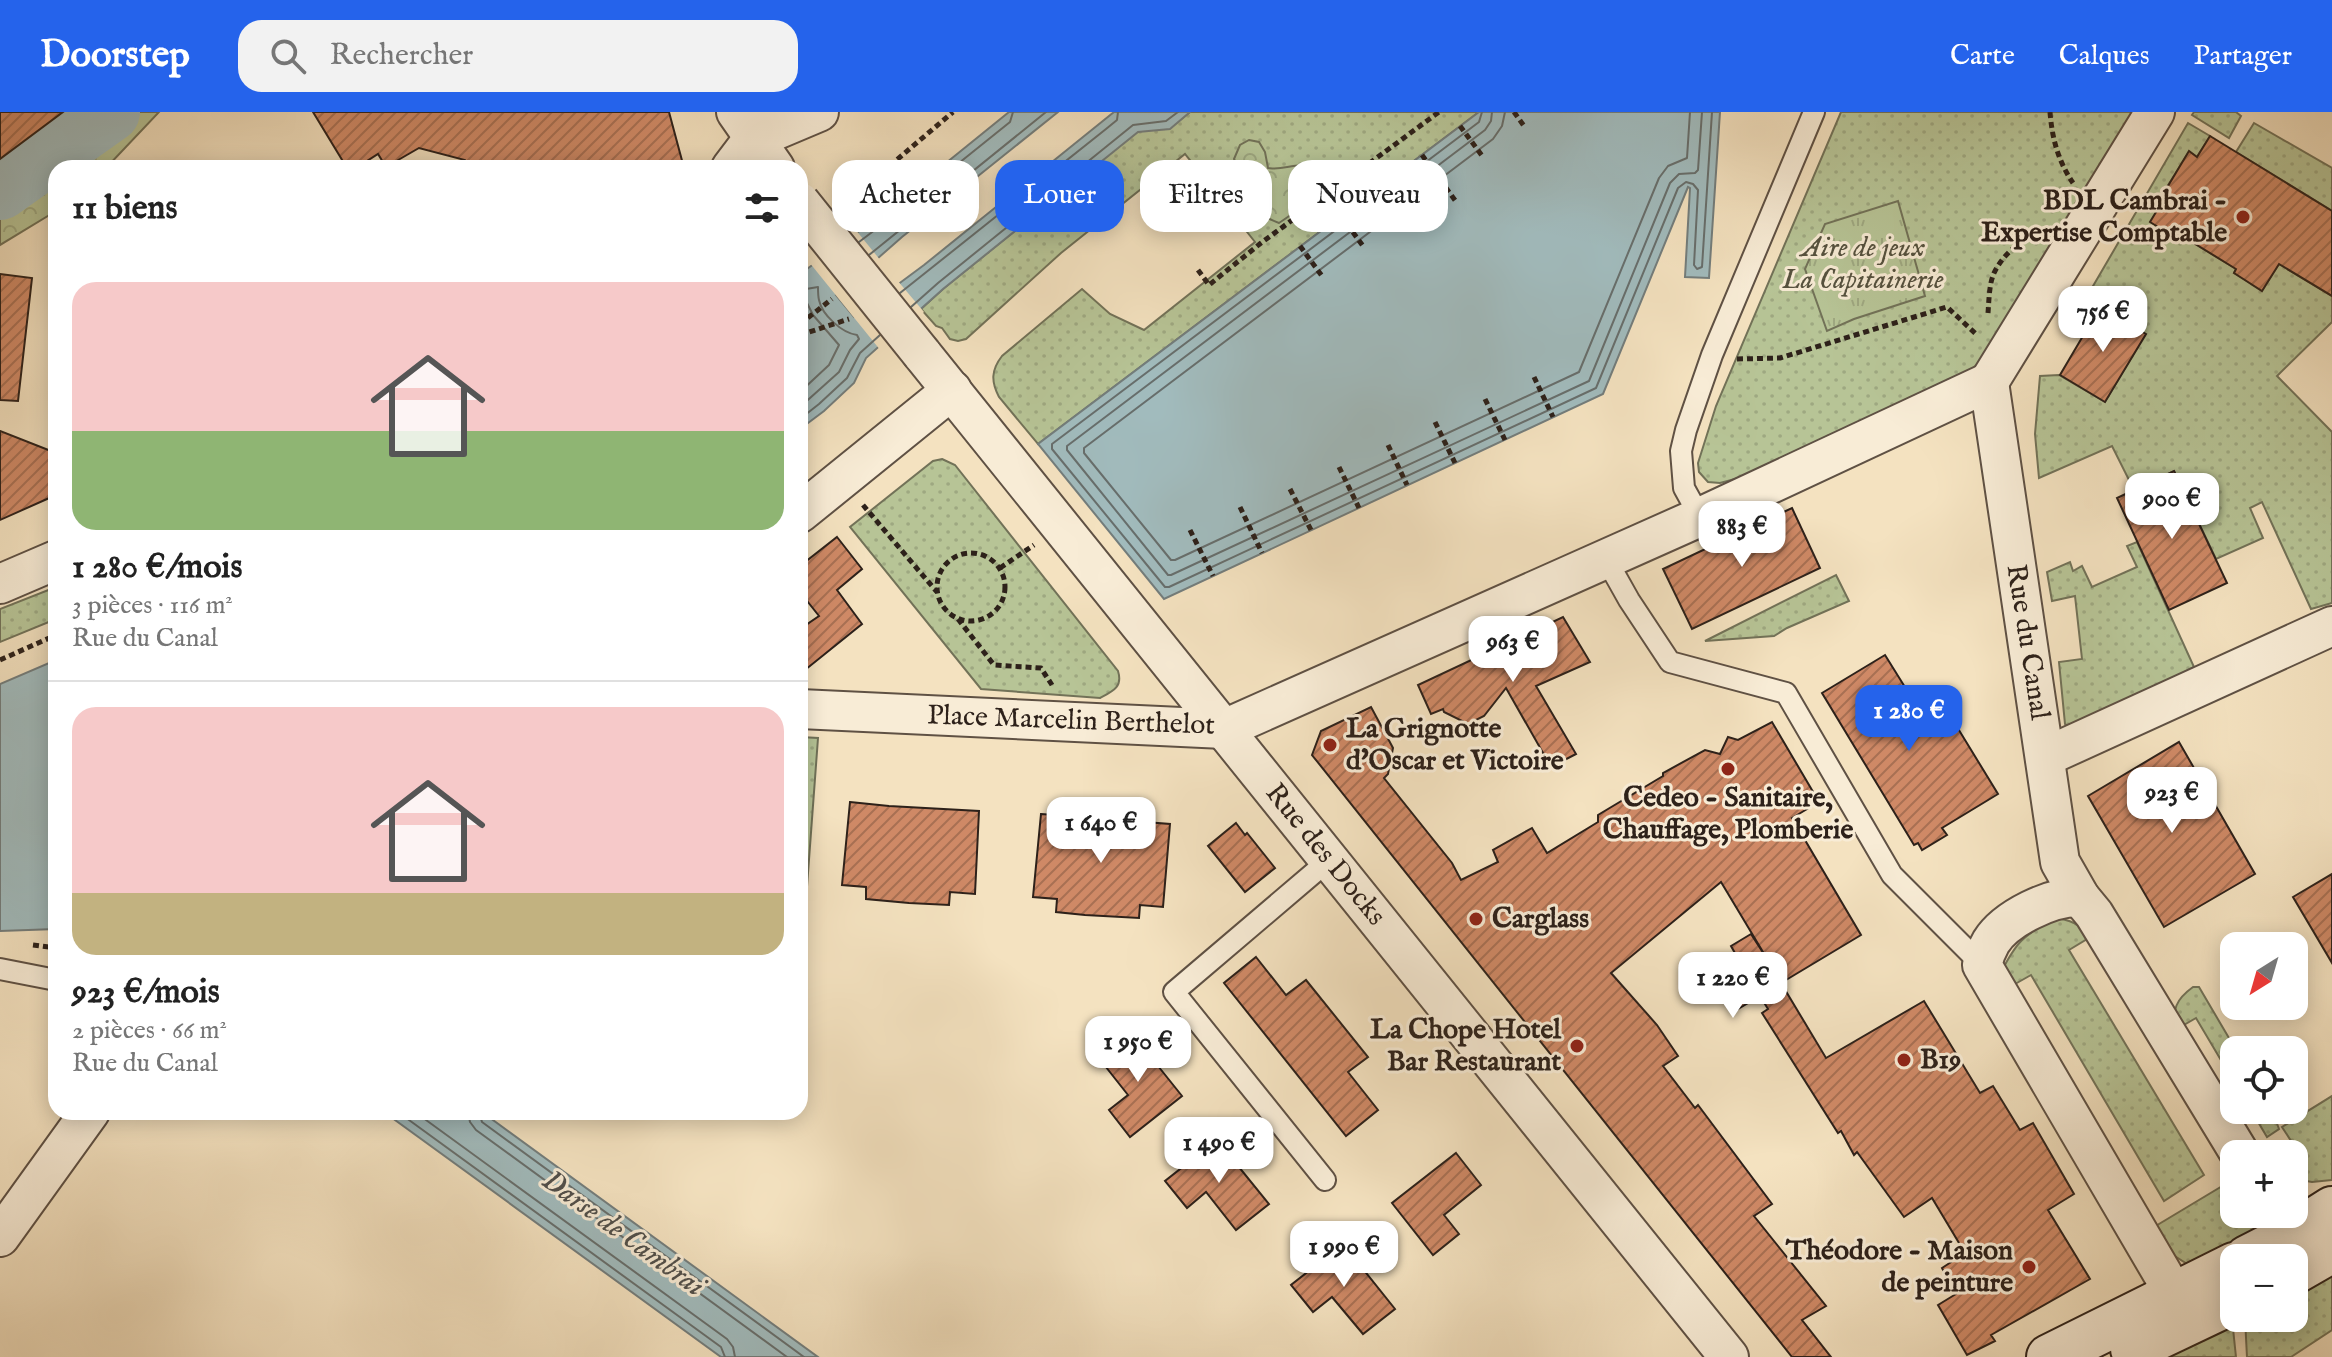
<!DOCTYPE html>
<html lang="fr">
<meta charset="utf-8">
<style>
:root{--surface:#fff;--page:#f2f2f2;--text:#222;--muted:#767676;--line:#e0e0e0;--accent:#2563eb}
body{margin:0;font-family:"IM FELL English",serif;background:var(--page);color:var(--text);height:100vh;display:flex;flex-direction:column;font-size:30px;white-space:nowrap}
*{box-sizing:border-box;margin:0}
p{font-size:26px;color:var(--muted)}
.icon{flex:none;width:44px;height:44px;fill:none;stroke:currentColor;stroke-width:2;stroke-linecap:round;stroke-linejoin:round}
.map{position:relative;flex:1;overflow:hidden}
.side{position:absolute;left:48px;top:48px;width:760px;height:960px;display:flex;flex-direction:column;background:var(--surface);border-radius:24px;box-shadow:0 4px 20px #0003}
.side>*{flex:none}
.guide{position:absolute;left:832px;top:48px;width:760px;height:72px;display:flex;gap:16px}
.needle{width:52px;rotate:217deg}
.fabs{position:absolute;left:2220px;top:820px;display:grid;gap:16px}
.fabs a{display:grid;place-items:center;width:88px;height:88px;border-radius:16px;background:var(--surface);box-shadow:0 4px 20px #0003;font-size:40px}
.price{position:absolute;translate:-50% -68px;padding:0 18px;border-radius:16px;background:#fff;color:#222;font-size:26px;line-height:52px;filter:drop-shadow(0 2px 4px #0008)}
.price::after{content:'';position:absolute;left:50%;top:48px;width:24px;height:18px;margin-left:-12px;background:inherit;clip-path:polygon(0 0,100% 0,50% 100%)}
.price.current{background:var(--accent);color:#fff}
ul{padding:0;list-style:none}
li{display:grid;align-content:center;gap:16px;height:424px;padding:0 24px}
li+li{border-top:2px solid var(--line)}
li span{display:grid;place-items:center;height:248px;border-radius:24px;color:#555}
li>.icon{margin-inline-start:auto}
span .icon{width:144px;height:144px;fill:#fffc;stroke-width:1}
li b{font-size:34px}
h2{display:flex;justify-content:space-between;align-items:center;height:96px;padding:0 24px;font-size:34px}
.pill{padding:0 28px;border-radius:24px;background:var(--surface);box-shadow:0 4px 20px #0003;font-size:28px;line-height:72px}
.pill.current{background:var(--accent);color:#fff}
header{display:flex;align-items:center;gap:48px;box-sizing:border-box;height:112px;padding:0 40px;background:var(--accent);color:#fff}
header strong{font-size:38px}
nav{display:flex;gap:44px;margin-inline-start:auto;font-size:28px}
.search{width:560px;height:72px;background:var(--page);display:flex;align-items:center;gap:20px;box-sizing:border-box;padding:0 28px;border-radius:24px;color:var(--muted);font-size:30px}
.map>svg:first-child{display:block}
</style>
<header>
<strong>Doorstep</strong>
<div class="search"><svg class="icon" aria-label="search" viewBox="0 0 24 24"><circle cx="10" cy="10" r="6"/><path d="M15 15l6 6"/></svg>Rechercher</div>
<nav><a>Carte</a><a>Calques</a><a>Partager</a></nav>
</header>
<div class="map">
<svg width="2332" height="1245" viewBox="0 0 2332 1245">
<defs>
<pattern id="grass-dots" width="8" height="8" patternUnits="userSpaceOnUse" patternTransform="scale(2)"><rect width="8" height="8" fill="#b7c496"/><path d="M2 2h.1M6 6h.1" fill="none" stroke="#9ea881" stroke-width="1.8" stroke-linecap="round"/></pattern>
<pattern id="forest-crowns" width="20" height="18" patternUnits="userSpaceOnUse" patternTransform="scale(2)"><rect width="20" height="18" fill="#b7c496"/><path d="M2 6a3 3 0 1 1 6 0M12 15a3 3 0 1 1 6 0" fill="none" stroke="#9ea881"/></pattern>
<pattern id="park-tufts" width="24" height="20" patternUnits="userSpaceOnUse" patternTransform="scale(2)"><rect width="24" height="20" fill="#b7c496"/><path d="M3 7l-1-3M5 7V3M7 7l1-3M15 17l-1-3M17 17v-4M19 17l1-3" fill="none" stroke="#9ea881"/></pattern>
<pattern id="building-hatch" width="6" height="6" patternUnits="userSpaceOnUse" patternTransform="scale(2)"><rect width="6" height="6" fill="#cf8966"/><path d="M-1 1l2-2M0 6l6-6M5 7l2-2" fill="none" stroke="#a87053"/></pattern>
</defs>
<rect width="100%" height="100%" fill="#f4e2c0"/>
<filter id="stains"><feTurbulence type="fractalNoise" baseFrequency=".0025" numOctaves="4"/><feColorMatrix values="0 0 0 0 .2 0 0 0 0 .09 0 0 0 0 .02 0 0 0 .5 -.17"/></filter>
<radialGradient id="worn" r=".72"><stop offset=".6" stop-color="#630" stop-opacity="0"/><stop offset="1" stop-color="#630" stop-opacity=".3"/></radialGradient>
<g fill="url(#grass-dots)" stroke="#727258" stroke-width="2">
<path d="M1190,0H1479L1038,332L999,285C991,270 991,258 1002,244L1082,177L1110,202L1144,218L1255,130L1185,42L1061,141L966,227L958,229L950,227L942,216L936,214L921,197L943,177L1138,19L1170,16Z"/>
<path d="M1841,0H2138L1980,256L1944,279L1735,367L1720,371L1708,370L1699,360L1698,351L1716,294Z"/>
<path d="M2194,0H2236L2241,4L2229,26L2192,3Z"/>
<path d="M2188,11L2210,24L2197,45L2189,40L2165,78L2167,82L2151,110L2176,126L2179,122L2236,157L2234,161L2262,178L2279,152L2332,184V210L2277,264L2332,320V491L2311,497L2262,390L2250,396L2263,426L2216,447L2174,359L2134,378L2112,334L2039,366L2035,322L2040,264L2059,263L2105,290L2145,222L2100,195L2089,181Z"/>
<path d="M2254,11L2332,56V99L2236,40Z"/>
<path d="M942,347L955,353L1118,559C1123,575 1113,579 1100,586L981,577L850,415L933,349Z"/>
<path d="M2137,430L2194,555L2081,616H2070L2065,612L2059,550L2082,547L2075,484L2052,489L2047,460L2070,450L2073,459L2082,454L2092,475L2137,455L2127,434Z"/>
<path d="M1836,463L1849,489L1787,516L1774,524L1705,529Z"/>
<path d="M56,475V507L0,530V497Z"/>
<path d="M800,625L818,626L800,869Z"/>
<path d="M2054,806C2070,807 2080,813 2092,824L2069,838L2204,1063L2164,1089L2031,863L2008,876L2000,862C2017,829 2022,825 2054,806Z"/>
<path d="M2193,875H2199L2236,938H2234V970L2196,906L2175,918C2173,897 2175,888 2193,875Z"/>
<path d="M2332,984V1068L2312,1070L2294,1067V1042H2277L2293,1032L2282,1015Z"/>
<path d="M2251,998H2272L2279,1017L2267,1025Z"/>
<path d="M2234,1067V1102H2256L2264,1115L2192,1155L2170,1141L2154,1115Z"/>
<path d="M2332,1159V1218L2291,1245H2247L2245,1206H2294V1177Z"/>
<path d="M2232,1207L2236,1245H2169L2172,1241Z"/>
</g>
<g fill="url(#forest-crowns)" stroke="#727258" stroke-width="2">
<path d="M63,0H159L106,56H56V99L0,133V47Z"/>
<path d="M1249,28L1259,30L1265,40L1268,56C1285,59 1292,50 1311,55L1324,74L1320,83L1279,111C1256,103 1260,96 1251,76C1247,66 1239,57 1234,47L1240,33Z"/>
</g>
<path fill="url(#park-tufts)" stroke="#727258" stroke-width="2" d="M1898,89L1925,184L1854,207L1827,219L1805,157L1825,112Z"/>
<g fill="#a1bbbd" stroke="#737d7c" stroke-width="2">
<path d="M1009,0H1058L902,125L836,183L854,205L924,153L1114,0H1190L1170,17L1138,20L943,177L866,246L854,271L824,299L800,317V162L883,102Z"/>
<path d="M1479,0H1720L1709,166L1685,165L1690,76L1688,75L1603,282L1164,487L1038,332Z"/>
<path d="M56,548V817L0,819V572Z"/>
<path d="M384,1000H482L818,1245H721Z"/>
</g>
<path fill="#f4e2c0" d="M855,117L881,149L841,184L854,200L897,168L924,200L881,239L809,150Z"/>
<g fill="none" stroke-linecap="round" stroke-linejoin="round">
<g stroke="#676e6c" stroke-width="2">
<path d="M1482,0L1479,10L1052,332V337L1165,475H1169L1596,276L1678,76L1686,70L1693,72L1698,78L1694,153L1697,157L1702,155L1712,0"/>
<path d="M1492,0L1491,9L1485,18L1067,334V338L1168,463H1171L1589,269L1670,71L1679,62L1695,61L1698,58L1702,0"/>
<path d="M1505,0L1502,14L1493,27L1084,336V341L1171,448H1175L1579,260L1659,66L1668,54L1687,46L1690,0"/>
<path d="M859,130L888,108L1010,10L1013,0"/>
<path d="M869,143L1046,0"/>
<path d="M800,178L818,175C818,179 818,184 819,188C822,203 842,221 857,223L859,227L850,238L839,260L800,295"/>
<path d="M900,181L1106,17L1117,8L1118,0"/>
<path d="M800,190L807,191L813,203L839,233L829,253L800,280"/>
<path d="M911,195L938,171L1133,13L1166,9L1178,0"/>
<path d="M800,307L819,292L847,266L860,241L880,223"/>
<path d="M398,1000L721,1235L725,1245"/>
<path d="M415,1000L727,1227L733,1235L735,1245"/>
<path d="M468,1000L470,1010L476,1018L787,1245"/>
<path d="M479,1000L482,1010L804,1245"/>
</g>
<path stroke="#a1bbbd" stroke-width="60" d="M0,78L110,0"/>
</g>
<g fill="url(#building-hatch)" stroke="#2d211a" stroke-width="2">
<path d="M0,0H63L0,47Z"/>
<path d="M313,0H669L684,56H470L465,48L419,36L386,55L378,42L356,56H347Z"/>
<path d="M2210,24L2332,99V184L2279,152L2262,179L2234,161L2236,157L2179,122L2176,126L2150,110L2167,82L2165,79L2189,39L2197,45Z"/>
<path d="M0,162L32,166L18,289L0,288Z"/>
<path d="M2100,195L2146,222L2105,290L2060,263Z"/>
<path d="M0,319L56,341V383L0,408Z"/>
<path d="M2174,359L2227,471L2169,498L2117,386Z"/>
<path d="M1792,396L1820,456L1692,517L1663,457Z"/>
<path d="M837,425L862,457L837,478L862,512L800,562V517L819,504L800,480V454Z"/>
<path d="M1563,505L1590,550L1536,574L1576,642L1551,655L1506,576L1484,604L1468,612L1444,600L1443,597L1431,602L1418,573Z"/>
<path d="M1885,543L1931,617L1951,605L1998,682L1942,716L1947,723L1922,738L1918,731L1914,733L1822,581Z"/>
<path d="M1371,595L1393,636L1388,662L1384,666L1452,751L1461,768L1498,750L1493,738L1532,716L1547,741L1598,710V703L1663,664V661L1705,638L1720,642L1728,625L1738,628L1772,610L1819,690L1792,706L1861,823L1781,871L1826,946L1924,889L1980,981L1993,974L2020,1018L2033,1011L2074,1082L2048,1098L2090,1167L1991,1223L1995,1229L1967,1243L1938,1193L1956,1182L1942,1156L1965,1141L1932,1086L1904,1105L1857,1040L1854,1043L1841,1019L1838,1021L1762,901L1768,897L1760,884L1733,900L1724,887L1749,866L1731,834L1751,822L1769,850L1721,770L1611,861L1657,913L1678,944L1663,954L1695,996L1698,993L1772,1092L1754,1104L1826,1194L1802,1208L1831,1245H1792L1312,643L1321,619Z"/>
<path d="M2179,630L2255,762L2164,815L2088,684Z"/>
<path d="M850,690L889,694L979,699L975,782L950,780L949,793L909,791L866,787V775L842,773Z"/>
<path d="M1041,702L1170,712L1163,795L1140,793L1139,806L1085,803L1056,800L1057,787L1033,785Z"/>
<path d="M1236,711L1245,723L1247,721L1275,756L1245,780L1208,734Z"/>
<path d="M2332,762V851L2293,785Z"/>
<path d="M1256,845L1286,883L1306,868L1368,945L1348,960L1378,998L1346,1024L1224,871Z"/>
<path d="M1130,919L1182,984L1130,1025L1109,998L1128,983L1098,945Z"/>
<path d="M1217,1028L1269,1092L1236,1118L1206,1080L1187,1096L1165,1069Z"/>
<path d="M1456,1041L1481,1073L1444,1103L1459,1122L1433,1143L1392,1091Z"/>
<path d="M1343,1132L1395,1197L1363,1222L1332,1185L1313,1200L1291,1173Z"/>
</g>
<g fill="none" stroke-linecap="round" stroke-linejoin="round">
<g stroke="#5f5144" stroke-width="24">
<g id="service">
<path d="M1700,405L1684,376L1681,339L1686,318L1712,243L1814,0"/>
<path d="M1606,447L1629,488L1670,550L1786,581L1892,763L1982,853"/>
<path d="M0,857L56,868"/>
<path d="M1325,1068L1174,880L1329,748"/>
</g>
</g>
<g stroke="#5f5144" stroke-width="42">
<g id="minor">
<path d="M736,0L775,56"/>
<path d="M755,27L819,0"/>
<path d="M731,56L768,7"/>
<path d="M922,242L1729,1245"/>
<path d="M1989,270L2060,750L2080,785L2094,802L2240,1042"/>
<path d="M1989,270L2155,0"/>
<path d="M800,401L952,278"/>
<path d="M0,472L56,448"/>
<path d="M800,597L1224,617L1700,405L1989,270"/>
<path d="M2045,645L2332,514"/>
<path d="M2080,785C2052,784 2006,806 1991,830C1987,837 1984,845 1982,853L2175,1183"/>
<path d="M0,1125L90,1000"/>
</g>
</g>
<g stroke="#2d211a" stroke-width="48">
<g id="secondary">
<path d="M2247,1146L2288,1125L2332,1097"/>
<path d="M2294,1160L2332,1138"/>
<path d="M2133,1237L2234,1189"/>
<path d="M2049,1245L2234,1153"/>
</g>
</g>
<g stroke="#2d211a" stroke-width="5" stroke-dasharray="6 4" stroke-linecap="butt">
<path d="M1514,0L1524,14"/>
<path d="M2050,0C2052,26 2058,49 2073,71"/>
<path d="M1460,14L1483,45"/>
<path d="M1422,43L1457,91"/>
<path d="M1381,74L1404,105"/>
<path d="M849,98L893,51L953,0"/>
<path d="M1341,104L1363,134"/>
<path d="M1300,134L1322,164"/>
<path d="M1198,158L1209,173L1261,131L1439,0"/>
<path d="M1988,201C1989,189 1989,172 1994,161C2003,142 2020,129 2038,120"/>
<path d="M800,212L832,187"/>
<path d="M800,223L849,207"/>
<path d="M1737,247L1780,246L1947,195L1977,223"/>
<path d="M1534,265L1553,305"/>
<path d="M1485,287L1505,328"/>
<path d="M1435,310L1455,351"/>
<path d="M1388,333L1407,373"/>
<path d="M1339,355L1359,396"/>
<path d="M1290,377L1311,418"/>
<path d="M863,393L937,480"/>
<path d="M1240,395L1262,441"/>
<path d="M1190,418L1213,464"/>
<circle cx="971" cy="475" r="34"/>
<path d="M1000,456L1034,433"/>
<path d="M958,507L994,553L1041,556L1052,573"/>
<path d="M0,548L56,523"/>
<path d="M33,833L56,836"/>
</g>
<use href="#service" stroke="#f8ecd6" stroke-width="20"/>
<use href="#minor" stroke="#f8ecd6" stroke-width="38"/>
<use href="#secondary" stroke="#f8ecd6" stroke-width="44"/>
<g stroke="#5f5144" stroke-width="42" stroke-linecap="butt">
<path id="minor-bridge" d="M800,90L922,242"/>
</g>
<use href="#minor-bridge" stroke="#f8ecd6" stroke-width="38"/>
</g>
<g fill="#8f2418" stroke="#f8ecd6" stroke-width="3">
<circle cx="2243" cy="105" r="8"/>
<circle cx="1330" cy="633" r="8"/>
<circle cx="1728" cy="657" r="8"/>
<circle cx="1476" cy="807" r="8"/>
<circle cx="1577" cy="934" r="8"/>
<circle cx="1904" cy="948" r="8"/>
<circle cx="2029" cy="1155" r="8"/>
</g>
<g text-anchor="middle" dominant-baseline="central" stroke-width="6" stroke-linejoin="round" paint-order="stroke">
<g font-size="28" font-weight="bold" fill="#2d211a" stroke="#f8ecd6" text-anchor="end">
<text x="2227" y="89">BDL Cambrai -<tspan x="2227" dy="32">Expertise Comptable</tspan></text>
<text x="1346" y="617" text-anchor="start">La Grignotte<tspan x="1346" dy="32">d'Oscar et Victoire</tspan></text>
<text x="1728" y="686" text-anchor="middle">Cedeo - Sanitaire,<tspan x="1728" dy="32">Chauffage, Plomberie</tspan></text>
<text x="1492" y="807" text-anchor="start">Carglass</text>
<text x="1561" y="918">La Chope Hotel<tspan x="1561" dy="32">Bar Restaurant</tspan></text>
<text x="1920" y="948" text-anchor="start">B19</text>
<text x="2013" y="1139">Théodore - Maison<tspan x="2013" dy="32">de peinture</tspan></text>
</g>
<g font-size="28" font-style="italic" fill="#56523f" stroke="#f8ecd6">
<text x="1863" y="136">Aire de jeux<tspan x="1863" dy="32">La Capitainerie</tspan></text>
</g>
<g font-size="28" fill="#2d211a" stroke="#f8ecd6">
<text transform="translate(2027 530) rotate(81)">Rue du Canal</text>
<text transform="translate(1071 609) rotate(2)">Place Marcelin Berthelot</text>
<text transform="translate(1325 743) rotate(51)">Rue des Docks</text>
</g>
<g font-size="30" font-style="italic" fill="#504f4b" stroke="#f8ecd6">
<text transform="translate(623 1122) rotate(36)">Darse de Cambrai</text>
</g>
</g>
<rect width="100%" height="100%" filter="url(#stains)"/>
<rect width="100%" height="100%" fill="url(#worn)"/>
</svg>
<div class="fabs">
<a><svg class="needle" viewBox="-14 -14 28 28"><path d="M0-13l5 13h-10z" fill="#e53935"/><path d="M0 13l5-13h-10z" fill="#767676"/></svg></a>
<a><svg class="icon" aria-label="locate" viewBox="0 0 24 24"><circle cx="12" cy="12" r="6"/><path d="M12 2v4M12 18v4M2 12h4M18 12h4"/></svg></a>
<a>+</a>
<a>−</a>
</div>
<b class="price" style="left:2103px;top:242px">756 €</b>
<b class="price" style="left:2172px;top:429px">900 €</b>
<b class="price" style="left:1742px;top:457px">883 €</b>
<b class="price" style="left:1513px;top:572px">963 €</b>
<b class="price current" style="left:1909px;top:641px">1 280 €</b>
<b class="price" style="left:2172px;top:723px">923 €</b>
<b class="price" style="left:1101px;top:753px">1 640 €</b>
<b class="price" style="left:1733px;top:908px">1 220 €</b>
<b class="price" style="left:1138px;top:972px">1 950 €</b>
<b class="price" style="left:1219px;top:1073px">1 490 €</b>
<b class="price" style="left:1344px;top:1177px">1 990 €</b>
<div class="guide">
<a class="pill">Acheter</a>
<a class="pill current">Louer</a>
<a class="pill">Filtres</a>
<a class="pill">Nouveau</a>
</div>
<section class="side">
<h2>11 biens<svg class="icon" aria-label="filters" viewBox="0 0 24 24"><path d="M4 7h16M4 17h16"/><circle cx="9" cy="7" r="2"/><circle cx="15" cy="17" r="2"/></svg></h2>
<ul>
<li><span style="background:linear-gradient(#f6c9c9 60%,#8fb573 0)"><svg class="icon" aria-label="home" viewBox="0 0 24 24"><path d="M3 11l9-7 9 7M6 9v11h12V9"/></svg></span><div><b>1 280 €/mois</b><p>3 pièces · 116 m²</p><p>Rue du Canal</p></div></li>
<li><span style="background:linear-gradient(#f6c9c9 75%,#c2b280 0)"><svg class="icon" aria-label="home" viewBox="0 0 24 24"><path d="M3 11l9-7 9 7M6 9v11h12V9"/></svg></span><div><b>923 €/mois</b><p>2 pièces · 66 m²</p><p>Rue du Canal</p></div></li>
</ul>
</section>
</div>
